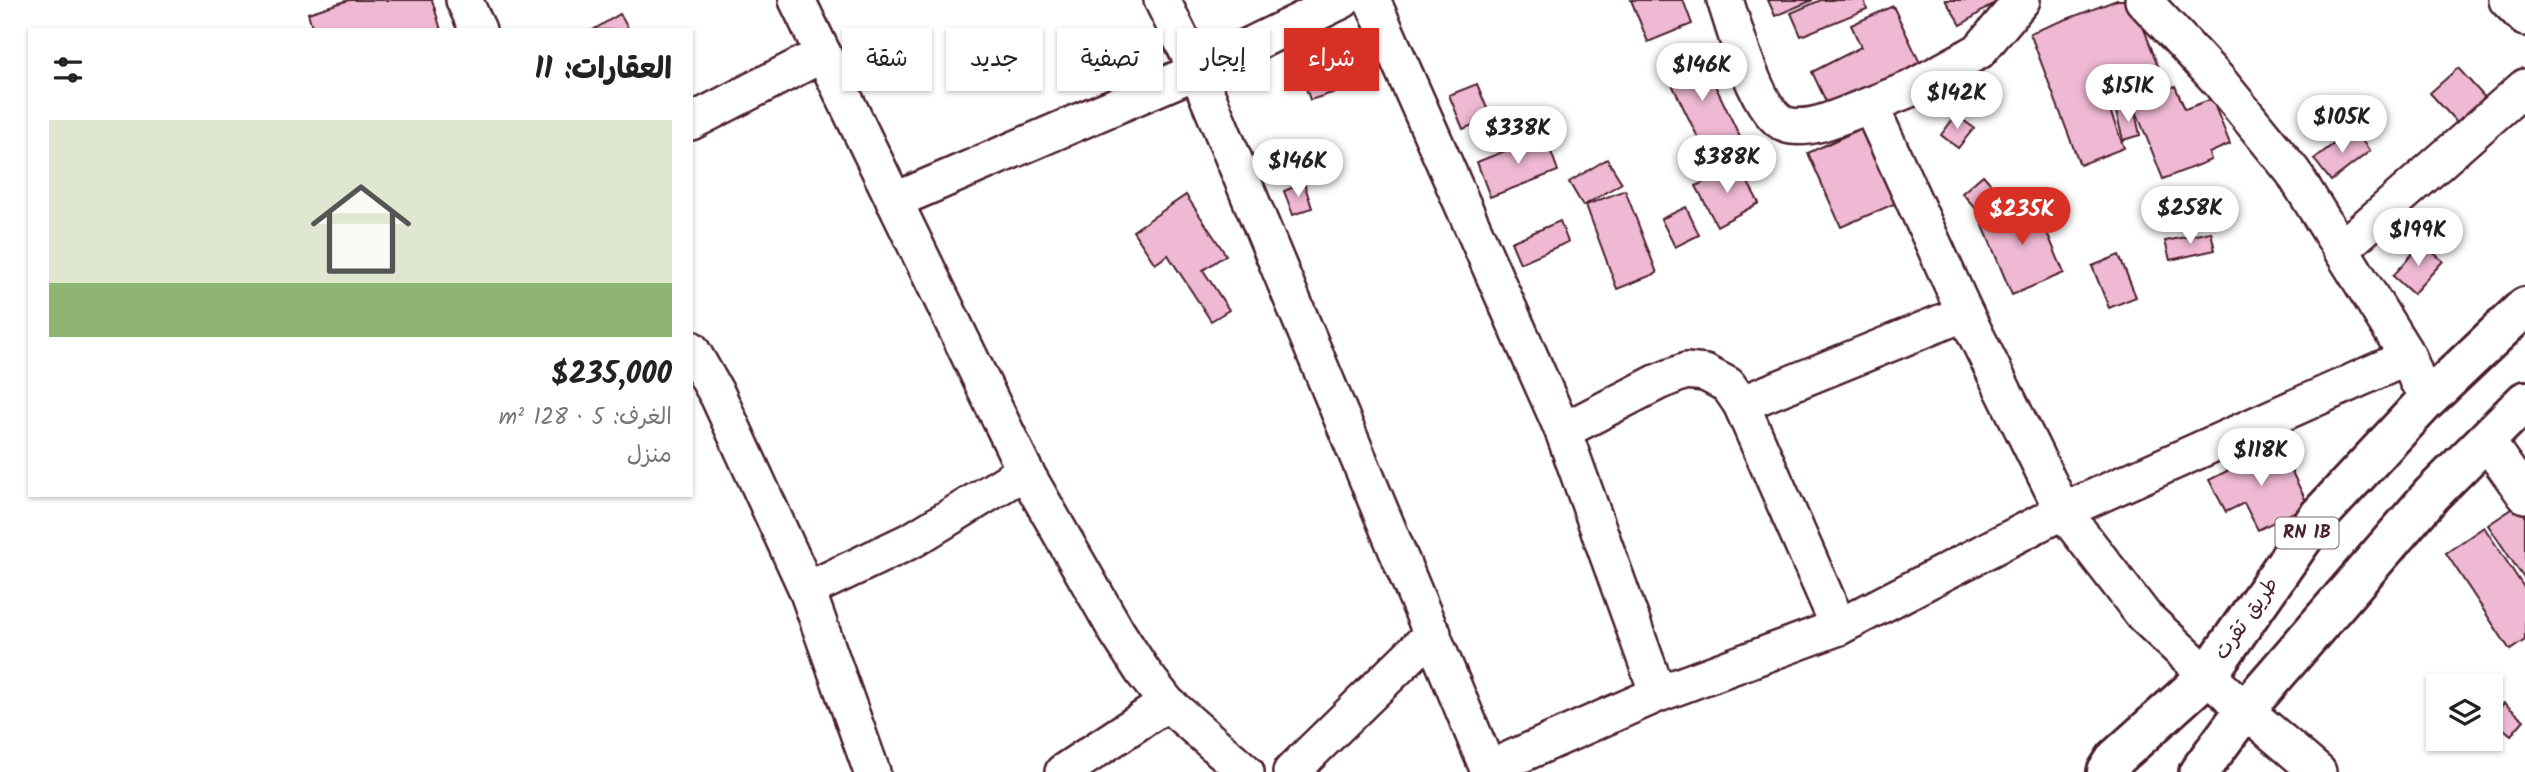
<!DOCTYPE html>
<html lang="ar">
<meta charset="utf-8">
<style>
:root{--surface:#fff;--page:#f6f6f6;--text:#222;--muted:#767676;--accent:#d93025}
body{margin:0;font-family:Kalam,"Playpen Sans Arabic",sans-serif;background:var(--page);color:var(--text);direction:rtl;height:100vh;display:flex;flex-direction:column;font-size:26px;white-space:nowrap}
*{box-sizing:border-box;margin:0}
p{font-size:23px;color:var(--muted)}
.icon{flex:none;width:38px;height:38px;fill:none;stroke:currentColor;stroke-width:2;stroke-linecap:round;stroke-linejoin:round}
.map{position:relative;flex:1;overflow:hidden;direction:ltr}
.sheet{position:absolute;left:28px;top:28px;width:665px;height:469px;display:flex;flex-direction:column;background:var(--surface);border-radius:0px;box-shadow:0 2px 5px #0004;direction:rtl}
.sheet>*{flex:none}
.hud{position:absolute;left:714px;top:28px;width:665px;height:63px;direction:rtl;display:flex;gap:14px}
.buttons{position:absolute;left:2426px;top:674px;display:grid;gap:14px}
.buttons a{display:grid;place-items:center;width:77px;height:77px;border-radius:0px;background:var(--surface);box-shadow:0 2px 5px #0004;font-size:35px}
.price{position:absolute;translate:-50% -60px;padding:0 16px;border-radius:24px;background:#fff;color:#222;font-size:23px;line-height:46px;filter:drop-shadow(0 2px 4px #0008)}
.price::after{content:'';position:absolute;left:50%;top:42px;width:21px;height:16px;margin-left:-10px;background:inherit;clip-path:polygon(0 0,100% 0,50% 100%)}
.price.current{background:var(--accent);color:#fff}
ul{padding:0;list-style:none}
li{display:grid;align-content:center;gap:14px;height:371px;padding:0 21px}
li span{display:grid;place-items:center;height:217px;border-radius:0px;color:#555}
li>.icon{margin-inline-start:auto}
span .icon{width:126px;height:126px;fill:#fffc;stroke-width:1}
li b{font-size:30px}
h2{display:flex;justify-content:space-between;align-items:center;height:84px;padding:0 21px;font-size:30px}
.pill{padding:0 24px;border-radius:0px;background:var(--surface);box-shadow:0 2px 5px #0004;font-size:24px;line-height:63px}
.pill.current{background:var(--accent);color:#fff}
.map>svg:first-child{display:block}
</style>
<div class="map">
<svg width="2525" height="772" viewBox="0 0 2525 772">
<rect width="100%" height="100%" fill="#fff"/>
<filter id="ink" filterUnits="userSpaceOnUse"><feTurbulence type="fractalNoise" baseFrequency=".0143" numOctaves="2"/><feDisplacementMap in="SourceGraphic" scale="14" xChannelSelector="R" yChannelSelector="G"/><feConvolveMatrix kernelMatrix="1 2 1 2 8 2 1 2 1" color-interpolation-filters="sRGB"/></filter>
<g filter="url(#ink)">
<g fill="#efb9d3" stroke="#4a1f2b" stroke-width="2">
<path d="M349,0H432L441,30H313L308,13Z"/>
<path d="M1631,0H1683L1692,24L1648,42Z"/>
<path d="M1768,0H1813L1775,16Z"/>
<path d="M1821,0H1864L1867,9L1801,36L1791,13Z"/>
<path d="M1945,0H1994L1996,2L1961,25Z"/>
<path d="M2117,0H2133L2166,87L2109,108L2124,148L2080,165L2030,33Z"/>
<path d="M1893,6L1921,65L1830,110L1812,72L1861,47L1851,25Z"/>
<path d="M620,14L629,30H593Z"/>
<path d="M1367,38L1380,78L1310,100L1297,61Z"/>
<path d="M1698,50L1741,139L1707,156L1663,66Z"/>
<path d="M2458,68L2489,102L2461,127L2430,93Z"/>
<path d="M1477,84L1491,118L1463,129L1449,95Z"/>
<path d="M2175,86L2185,109L2212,99L2230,144L2209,153L2211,160L2163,179L2133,103Z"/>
<path d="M2134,108L2140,135L2123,140L2116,112Z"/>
<path d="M1523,115L1530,135L1506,143L1499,124Z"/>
<path d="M1956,115L1974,128L1958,148L1941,135Z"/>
<path d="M1862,128L1896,203L1841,227L1808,153Z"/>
<path d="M2353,129L2370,151L2331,181L2314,159Z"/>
<path d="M1545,135L1558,171L1490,197L1477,162Z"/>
<path d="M1607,159L1622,183L1583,206L1569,182Z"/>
<path d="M1738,164L1759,203L1717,226L1696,186Z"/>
<path d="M1983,175L2007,202L1985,219L1962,193Z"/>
<path d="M1304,183L1312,208L1293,215L1284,191Z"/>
<path d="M1625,190L1657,273L1617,289L1586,205Z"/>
<path d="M1186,195L1226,255L1203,270L1229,310L1211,321L1168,255L1155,264L1133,231Z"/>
<path d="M2033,199L2064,273L2012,295L1981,221Z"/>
<path d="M1686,207L1699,235L1675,247L1661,219Z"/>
<path d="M1560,221L1568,242L1520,263L1511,242Z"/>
<path d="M2211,232L2215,250L2170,260L2165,241Z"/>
<path d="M2422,243L2443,261L2413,294L2393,276Z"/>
<path d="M2119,255L2136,297L2109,308L2092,266Z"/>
<path d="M2279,445L2308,505L2258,530L2244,503L2226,512L2209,480Z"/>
<path d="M2524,501L2525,503V580L2488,525Z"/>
<path d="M2484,527L2525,589V640L2510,650L2446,553Z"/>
<path d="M2504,703L2524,720L2511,735L2491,718Z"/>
</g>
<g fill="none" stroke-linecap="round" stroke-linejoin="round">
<g stroke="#4a1f2b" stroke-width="40">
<g id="minor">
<path d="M464,0L478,30"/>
<path d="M797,0L1025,471L1117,632L1143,672L1167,703L1246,772"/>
<path d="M1162,0L1197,71L1488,769L1658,694L1839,627L2063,511L2144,616L2245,710L2318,772"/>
<path d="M1372,0L1563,431L1658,694"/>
<path d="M1725,0C1735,29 1758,121 1791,126C1816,130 1847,113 1870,105"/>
<path d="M2022,0L1979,51L1910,89L1870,105L1965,313L2063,511L2408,357"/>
<path d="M2143,0L2219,81L2293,172L2408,357L2417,380"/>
<path d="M2507,0L2525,18"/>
<path d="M691,122L823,54"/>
<path d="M894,201L1197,71L1343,0"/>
<path d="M2341,249L2525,87"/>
<path d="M691,349L718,396L807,590L872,772"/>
<path d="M1741,404L1839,627"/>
<path d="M1563,431L1658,382L1686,371L1705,373L1728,385L1741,404L1965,313"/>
<path d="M2485,439L2525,495"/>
<path d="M807,590L914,539L1025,471"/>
<path d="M1063,772L1167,703"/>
<path d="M1291,772L1433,633"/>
</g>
</g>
<g stroke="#4a1f2b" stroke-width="44">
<g id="primary">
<path d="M2107,772L2116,758L2207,676L2317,518L2425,402L2525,307"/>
<path d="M2199,772L2245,710L2432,494L2525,401"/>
</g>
</g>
<use href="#minor" stroke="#fff" stroke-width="35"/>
<use href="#primary" stroke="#fff" stroke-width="38"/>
</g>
</g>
<g text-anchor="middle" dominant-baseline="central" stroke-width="7" stroke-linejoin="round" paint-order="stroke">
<rect fill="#fff" stroke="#80626b" stroke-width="2" x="2275.5" y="517.5" width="63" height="31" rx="5"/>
<g font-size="19" font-weight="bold" fill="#4a1f2b">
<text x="2307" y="533">RN 1B</text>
</g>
<g font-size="21" fill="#4a1f2b" stroke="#fff">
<text transform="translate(2247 619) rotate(-55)">طريق تقرت</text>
</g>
</g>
</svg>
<div class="buttons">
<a><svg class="icon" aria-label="layers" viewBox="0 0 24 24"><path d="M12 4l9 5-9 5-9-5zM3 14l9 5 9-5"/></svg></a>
</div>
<b class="price" style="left:1702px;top:103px">$146K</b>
<b class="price" style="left:2128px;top:124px">$151K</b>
<b class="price" style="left:1957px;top:131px">$142K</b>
<b class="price" style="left:2342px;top:155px">$105K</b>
<b class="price" style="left:1518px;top:166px">$338K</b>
<b class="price" style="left:1727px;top:195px">$388K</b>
<b class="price" style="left:1298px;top:199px">$146K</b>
<b class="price" style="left:2190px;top:246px">$258K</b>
<b class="price current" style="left:2022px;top:247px">$235K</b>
<b class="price" style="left:2418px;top:268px">$199K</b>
<b class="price" style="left:2261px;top:488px">$118K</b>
<div class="hud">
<a class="pill current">شراء</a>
<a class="pill">إيجار</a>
<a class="pill">تصفية</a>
<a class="pill">جديد</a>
<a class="pill">شقة</a>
</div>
<section class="sheet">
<h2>العقارات: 11<svg class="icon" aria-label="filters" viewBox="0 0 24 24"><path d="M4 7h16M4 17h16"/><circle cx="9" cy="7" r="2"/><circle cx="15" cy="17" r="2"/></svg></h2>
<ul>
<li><span style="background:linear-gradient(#dfe7d0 75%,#8fb573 0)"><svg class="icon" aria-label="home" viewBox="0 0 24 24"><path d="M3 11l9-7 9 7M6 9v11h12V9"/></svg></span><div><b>$235,000</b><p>الغرف: 5 · 128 m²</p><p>منزل</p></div></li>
</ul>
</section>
</div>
